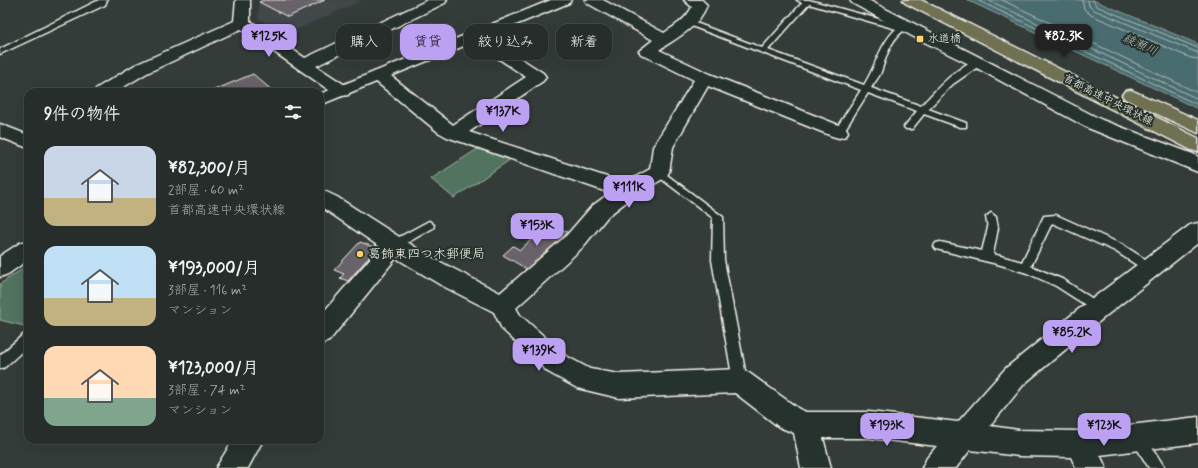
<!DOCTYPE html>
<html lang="ja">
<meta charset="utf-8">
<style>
:root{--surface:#262d2b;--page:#2e3533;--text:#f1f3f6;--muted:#a4a8a9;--line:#424947;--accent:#bca0f2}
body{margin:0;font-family:Mynerve,"Klee One",sans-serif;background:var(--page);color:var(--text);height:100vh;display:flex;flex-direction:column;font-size:15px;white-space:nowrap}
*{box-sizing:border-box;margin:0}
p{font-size:13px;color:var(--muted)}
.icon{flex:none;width:22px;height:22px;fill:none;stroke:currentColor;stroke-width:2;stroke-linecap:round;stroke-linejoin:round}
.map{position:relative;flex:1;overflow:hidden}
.sheet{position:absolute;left:24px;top:88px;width:300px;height:356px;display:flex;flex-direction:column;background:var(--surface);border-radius:12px;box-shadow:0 4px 16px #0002,0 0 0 1px var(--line)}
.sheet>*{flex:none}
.top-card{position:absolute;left:336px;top:24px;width:380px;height:36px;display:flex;gap:8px}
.price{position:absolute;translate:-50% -34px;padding:0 9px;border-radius:8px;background:var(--accent);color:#111;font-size:13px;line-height:26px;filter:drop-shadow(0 1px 2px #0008)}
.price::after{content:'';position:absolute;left:50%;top:24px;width:12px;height:9px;margin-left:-6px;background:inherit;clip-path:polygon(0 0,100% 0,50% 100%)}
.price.current{background:#222;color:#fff}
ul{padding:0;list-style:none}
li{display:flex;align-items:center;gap:12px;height:100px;padding:0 20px}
li span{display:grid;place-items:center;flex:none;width:112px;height:80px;border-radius:12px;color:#555}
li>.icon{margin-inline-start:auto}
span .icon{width:48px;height:48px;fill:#fffc;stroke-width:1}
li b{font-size:17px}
h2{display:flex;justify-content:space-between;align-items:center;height:48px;padding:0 20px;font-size:17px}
.chip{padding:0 14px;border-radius:12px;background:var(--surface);box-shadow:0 4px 16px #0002,0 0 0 1px var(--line);font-size:14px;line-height:36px}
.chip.current{background:var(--accent);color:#111}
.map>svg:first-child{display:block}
</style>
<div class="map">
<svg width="1198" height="468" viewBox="0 0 1198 468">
<rect width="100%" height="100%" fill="#333c39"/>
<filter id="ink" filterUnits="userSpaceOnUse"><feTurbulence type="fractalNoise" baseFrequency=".025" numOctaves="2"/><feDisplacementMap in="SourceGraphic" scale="8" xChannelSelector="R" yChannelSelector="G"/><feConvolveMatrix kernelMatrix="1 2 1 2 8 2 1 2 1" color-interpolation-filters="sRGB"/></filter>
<g filter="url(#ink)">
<path fill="#434748" d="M261,0H363L284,35L258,18L259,2Z"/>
<g fill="#51735e" stroke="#a2b2a3">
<path d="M479,148L511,159L454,198L431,179Z"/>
<path d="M28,265V327L0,320V284Z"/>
</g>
<path fill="#4a6c70" stroke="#8ea1a0" d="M967,0H1093L1198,44V109Z"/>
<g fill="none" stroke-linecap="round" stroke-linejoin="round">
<g stroke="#b0bcb8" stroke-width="1">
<path d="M977,0L1198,105"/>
<path d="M988,0L1198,99"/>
<path d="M1002,0L1198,93"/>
<path d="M1082,0L1084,9L1091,15L1191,58L1198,59"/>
<path d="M1088,0L1089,6L1094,10L1198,53"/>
<path d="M1093,0L1096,6L1198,48"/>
</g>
</g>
<g fill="#68626b" stroke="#f4f1e8">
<path d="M264,0H325L288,17L259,2Z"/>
<path d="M253,74L274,92H209Z"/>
<path d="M549,223L569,233L530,271L503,255L513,246L520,250Z"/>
<path d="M360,242L377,248L348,281L340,278L344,274L334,270Z"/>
</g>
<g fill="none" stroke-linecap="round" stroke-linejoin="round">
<g stroke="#f4f1e8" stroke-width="3">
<g id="lane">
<path d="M99,0H107L105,5L0,54V49Z"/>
<path d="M797,0H809L915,29V33L903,31C890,41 886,57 881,72C879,77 874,83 871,88L921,106C931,95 966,56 982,60V64L953,84L928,109L966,123V127H960L924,114L912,129H906L904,127L917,111L868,93L842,134H836L834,132L861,90L686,24L693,22L762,48L802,3ZM809,4L896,29C879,45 876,67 864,85L768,50Z"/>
<path d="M659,169L723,217L724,260L747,381L745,385L740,387L735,385L733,381L712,260L713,218L655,174L654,172L655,170Z"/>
<path d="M991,213L996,217L998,228L993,254L1022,262L1044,216L1056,215L1123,245L1154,265L1156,268L1154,271H1146L1115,251L1052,223L1031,266L1064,280L1102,305L1104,308L1102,311L1098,313L1056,286L1027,273L1001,265L936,249L934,246L936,243L940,242L982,251L988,228L986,217Z"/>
<path d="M429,221L434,225L433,228L398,248H390L388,245L390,242Z"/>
<path d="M28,334V346L5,367L0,369V355L23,335Z"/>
<path d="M1137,430L1142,432L1165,468H1149L1130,437L1132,432Z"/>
</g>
</g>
<g stroke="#f4f1e8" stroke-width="3">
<g id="street">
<path d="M236,0H250V21L305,58L428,0H447L445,3L316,66L348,87L351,91L348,95L342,96L336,95L241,29L147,73L115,92H94L97,88L135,65L234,21Z"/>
<path d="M585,0H603L664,33C675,26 686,19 692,7L684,0H702L707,5C698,28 678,37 659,50L710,74L846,128L848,132L846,136L839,138L832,136L708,86L673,147L669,172L666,177L634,196L608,216L582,248L516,308L520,315L566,356L590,369L619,374L740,369L749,373L799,409L806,412H869L958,422L1006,368L1089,301L1190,225L1198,223V243L1107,315L1024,384L990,426L1019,430L1079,431L1198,417V443L1100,455L1106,468H1076L1071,457L1019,456L970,450L956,468H922L927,458L937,446L869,438H823L831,468H801L794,433L779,427L735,393L619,398L577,388L548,372L502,329L494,312L439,284L396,258L329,341L320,344V316L380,247L320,206V189L337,197L429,256L500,293L566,236L592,206L610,193L447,137L438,132L374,80L371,76L374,72L380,71L386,72L453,125L526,77L471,40L469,37L471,34H483L543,73L546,77L543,81L469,132L625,183L650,169L653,147L694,80L641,54L639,51L653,40L587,3Z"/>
<path d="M850,0H868L1102,120L1193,154L1198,157V172L1088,128L973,66L912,36L852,3Z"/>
<path d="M0,124L28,135V148L0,137Z"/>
<path d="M28,241V260L8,274L0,277V256L20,243Z"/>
<path d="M233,440H263L248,468H216Z"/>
</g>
</g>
<g stroke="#f4f1e8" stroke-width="3">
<path id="secondary" d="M551,0H571L569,3L320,105V94Z"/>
</g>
<g stroke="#f4f1e8" stroke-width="3">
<g id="highway">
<path d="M903,0H921L1198,138V152L1191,150L905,3Z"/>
<path d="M1131,90L1198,120V133L1125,99L1122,95L1125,91Z"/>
</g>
</g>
<use href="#lane" fill="#26332d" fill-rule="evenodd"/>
<use href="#street" fill="#26332d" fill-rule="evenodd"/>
<use href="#secondary" fill="#26332d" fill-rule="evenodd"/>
<use href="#highway" fill="#706f52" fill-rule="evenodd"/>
</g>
</g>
<g fill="#ffd166" stroke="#26332d" stroke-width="1.5">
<rect x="916" y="35" width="8" height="8" rx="2"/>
<circle cx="360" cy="254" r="4"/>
</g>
<g text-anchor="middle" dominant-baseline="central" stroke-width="4" stroke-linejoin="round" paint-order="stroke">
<g font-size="11" fill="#f4f1e8" stroke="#26332d" text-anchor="start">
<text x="928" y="39">水道橋</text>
</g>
<g font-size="11" fill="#f4f1e8" stroke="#26332d">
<text transform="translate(1108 100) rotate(27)">首都高速中央環状線</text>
</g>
<g font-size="12" font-style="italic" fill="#b0bcb8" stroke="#26332d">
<text transform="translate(1140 45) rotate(24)">綾瀬川</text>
</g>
<g font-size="13" fill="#f4f1e8" stroke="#26332d" text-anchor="start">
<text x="368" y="254">葛飾東四つ木郵便局</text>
</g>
</g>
</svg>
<b class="price" style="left:269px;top:58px">¥125K</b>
<b class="price current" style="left:1064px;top:58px">¥82.3K</b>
<b class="price" style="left:503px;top:133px">¥137K</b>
<b class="price" style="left:629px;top:209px">¥111K</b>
<b class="price" style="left:537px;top:247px">¥153K</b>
<b class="price" style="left:1072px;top:354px">¥85.2K</b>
<b class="price" style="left:539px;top:372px">¥139K</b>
<b class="price" style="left:887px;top:447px">¥193K</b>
<b class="price" style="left:1104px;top:447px">¥123K</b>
<div class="top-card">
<a class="chip">購入</a>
<a class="chip current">賃貸</a>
<a class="chip">絞り込み</a>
<a class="chip">新着</a>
</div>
<section class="sheet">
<h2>9件の物件<svg class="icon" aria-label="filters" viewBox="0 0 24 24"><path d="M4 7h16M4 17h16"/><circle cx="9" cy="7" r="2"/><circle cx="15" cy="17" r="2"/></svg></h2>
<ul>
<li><span style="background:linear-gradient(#c9d6e8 65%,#c2b280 0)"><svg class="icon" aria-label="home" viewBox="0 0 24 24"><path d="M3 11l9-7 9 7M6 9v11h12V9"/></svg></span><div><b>¥82,300/月</b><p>2部屋 · 60 m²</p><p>首都高速中央環状線</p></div></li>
<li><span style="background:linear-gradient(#bfe0f5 65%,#c2b280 0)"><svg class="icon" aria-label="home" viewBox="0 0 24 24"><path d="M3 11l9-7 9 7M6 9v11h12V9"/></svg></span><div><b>¥193,000/月</b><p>3部屋 · 116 m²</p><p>マンション</p></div></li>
<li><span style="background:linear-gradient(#ffd9b3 65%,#7fa58c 0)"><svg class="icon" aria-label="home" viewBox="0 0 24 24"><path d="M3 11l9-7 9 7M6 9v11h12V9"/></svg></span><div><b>¥123,000/月</b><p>3部屋 · 74 m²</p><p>マンション</p></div></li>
</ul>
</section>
</div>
